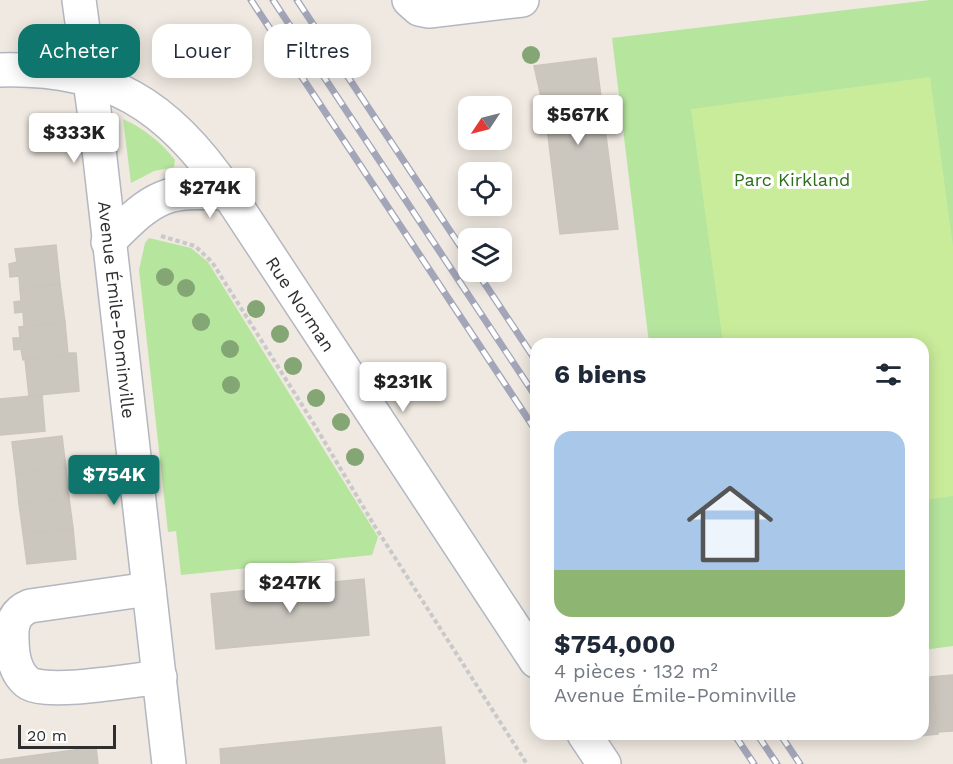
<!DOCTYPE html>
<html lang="fr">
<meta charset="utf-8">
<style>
:root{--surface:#fff;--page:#f6f6f7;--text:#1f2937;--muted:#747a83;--accent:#0f766e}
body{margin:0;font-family:"Work Sans",sans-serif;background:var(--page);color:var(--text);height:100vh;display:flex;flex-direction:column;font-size:22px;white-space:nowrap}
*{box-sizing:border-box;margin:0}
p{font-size:20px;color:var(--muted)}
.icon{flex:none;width:33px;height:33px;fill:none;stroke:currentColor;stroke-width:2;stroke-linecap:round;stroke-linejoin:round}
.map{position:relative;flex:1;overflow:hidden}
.sheet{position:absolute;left:530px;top:338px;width:399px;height:402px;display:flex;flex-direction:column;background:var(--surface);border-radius:18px;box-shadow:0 3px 15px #0003}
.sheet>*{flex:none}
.banner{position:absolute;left:18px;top:24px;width:422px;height:54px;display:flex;gap:12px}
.needle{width:39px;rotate:235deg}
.fabs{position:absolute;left:458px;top:96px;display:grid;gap:12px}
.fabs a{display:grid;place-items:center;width:54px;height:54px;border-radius:12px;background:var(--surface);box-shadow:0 3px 15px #0003;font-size:30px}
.scale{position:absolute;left:18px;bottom:15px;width:98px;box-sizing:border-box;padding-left:6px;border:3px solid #2e2e2e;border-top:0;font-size:16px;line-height:21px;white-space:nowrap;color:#2e2e2e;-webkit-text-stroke:4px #fff;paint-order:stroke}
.price{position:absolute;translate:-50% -51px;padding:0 14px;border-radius:6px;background:#fff;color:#222;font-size:20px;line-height:39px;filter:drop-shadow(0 2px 3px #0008)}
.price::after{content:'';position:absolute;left:50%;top:36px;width:18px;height:14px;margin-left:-9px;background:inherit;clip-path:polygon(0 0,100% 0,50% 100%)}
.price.selected{background:var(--accent);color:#fff}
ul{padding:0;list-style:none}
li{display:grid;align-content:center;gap:12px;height:318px;padding:0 24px}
li span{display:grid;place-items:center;height:186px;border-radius:18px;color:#555}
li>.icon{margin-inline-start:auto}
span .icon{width:108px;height:108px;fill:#fffc;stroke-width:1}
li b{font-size:26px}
h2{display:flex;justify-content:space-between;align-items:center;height:72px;padding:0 24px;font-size:26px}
.chip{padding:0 21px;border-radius:18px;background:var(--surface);box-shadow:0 3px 15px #0003;font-size:21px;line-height:54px}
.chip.selected{background:var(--accent);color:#fff}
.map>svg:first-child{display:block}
</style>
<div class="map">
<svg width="953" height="764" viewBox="0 0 953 764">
<rect width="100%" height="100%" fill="#efe9e1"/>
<g fill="#b6e59e">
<path d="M930,0H953V646L923,650L922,344L649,343L612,38Z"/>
<path d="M123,119C142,127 163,144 175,160L174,167L154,171L131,183Z"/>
<path d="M149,238L191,248L208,262L378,537L372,555L181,575L176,531L168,532L139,270L145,243Z"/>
</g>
<path fill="#c9ec9a" d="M930,77L953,246V496L923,500L922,344L723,343L691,109Z"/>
<g fill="#cbc7bf" stroke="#cbc5ba" stroke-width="1.5">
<path d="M596,58L618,229L560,234L546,119L534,66Z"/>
<path d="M56,245L60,284L20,289L19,276L10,277L9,264L17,262L15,249Z"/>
<path d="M60,284L65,322L24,326L23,312L15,313L14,302L21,301L20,289Z"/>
<path d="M65,322L68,355L23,360L21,349L14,350L13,338H20L19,327Z"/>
<path d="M68,353H76L79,391L29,396L25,360L68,355Z"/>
<path d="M42,395L45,431L0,435V399Z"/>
<path d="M62,436L66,468L16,474L12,442Z"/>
<path d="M66,468L69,498L19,504L16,474Z"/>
<path d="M69,498L73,528L23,534L19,504Z"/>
<path d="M73,528L76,559L27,564L23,534Z"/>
<path d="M364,579L369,635L216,649L211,594Z"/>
<path d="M953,675V731L938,732L932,679H930V677Z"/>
<path d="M932,679L938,734L909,737V734H922V680Z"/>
<path d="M441,727L445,764H221L220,749Z"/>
<path d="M878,734H909V736L879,739Z"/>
<path d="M96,747L98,764H0V760Z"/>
</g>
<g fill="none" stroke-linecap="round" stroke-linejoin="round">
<g stroke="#b4b7c1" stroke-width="36">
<g id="minor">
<path id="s1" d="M79,0L97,132L169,764"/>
<path d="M409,0L419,9L429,11L522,0"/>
<path id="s2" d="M0,70C108,67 169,105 228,193L536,661"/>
<path d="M108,242C125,226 141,207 163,198C183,190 207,193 228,193"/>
<path d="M149,589L30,606C15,612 11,623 12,639C12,654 15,672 27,682C43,696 135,680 160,677"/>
<path d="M584,734L604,764"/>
</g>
</g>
<path stroke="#c9c9c9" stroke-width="4" stroke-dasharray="4.5 3" stroke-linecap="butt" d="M161,236L195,246L212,262L314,424L374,525L527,764"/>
<use href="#minor" stroke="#fff" stroke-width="33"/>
<g stroke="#a3a6b8" stroke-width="7">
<g id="rail">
<path d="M251,0L536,431"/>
<path d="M273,0L536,397"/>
<path d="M297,0L468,258"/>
<path d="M477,272L536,361"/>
<path d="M734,734L754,764"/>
<path d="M757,734L777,764"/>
<path d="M780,734L800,764"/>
</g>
</g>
<use href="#rail" stroke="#fff" stroke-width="4.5" stroke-dasharray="14" stroke-linecap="butt"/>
</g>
<g fill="#84a574">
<circle cx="531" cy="55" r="9"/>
<circle cx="165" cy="277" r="9"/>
<circle cx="186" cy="288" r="9"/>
<circle cx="256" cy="309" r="9"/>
<circle cx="201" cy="322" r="9"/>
<circle cx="280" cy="334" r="9"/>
<circle cx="230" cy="349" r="9"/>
<circle cx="293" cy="366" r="9"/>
<circle cx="231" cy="385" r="9"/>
<circle cx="316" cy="398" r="9"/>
<circle cx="341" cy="422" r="9"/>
<circle cx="355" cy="457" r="9"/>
</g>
<g text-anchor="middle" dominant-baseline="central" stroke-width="6" stroke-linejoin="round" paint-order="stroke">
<g font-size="18" fill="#2c6e1b" stroke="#fff">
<text x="792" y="179">Parc Kirkland</text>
</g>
<g font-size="18" fill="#2e2e2e" stroke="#fff">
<text stroke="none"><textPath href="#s2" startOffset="406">Rue Norman</textPath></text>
<text stroke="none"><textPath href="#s1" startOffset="312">Avenue Émile-Pominville</textPath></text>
</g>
</g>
</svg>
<div class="fabs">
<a><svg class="needle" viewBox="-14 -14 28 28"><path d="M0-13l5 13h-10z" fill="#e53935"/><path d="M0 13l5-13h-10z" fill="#747a83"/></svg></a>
<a><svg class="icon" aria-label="locate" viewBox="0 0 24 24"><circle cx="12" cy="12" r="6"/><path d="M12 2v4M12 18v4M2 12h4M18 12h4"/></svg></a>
<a><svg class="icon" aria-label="layers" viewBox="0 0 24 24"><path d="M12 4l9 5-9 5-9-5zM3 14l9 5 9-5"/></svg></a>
</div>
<div class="scale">20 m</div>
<b class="price" style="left:578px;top:146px">$567K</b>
<b class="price" style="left:74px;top:164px">$333K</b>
<b class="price" style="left:210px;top:219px">$274K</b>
<b class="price" style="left:403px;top:413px">$231K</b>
<b class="price selected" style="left:114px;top:506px">$754K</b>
<b class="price" style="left:290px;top:614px">$247K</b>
<div class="banner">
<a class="chip selected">Acheter</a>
<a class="chip">Louer</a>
<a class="chip">Filtres</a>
</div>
<section class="sheet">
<h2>6 biens<svg class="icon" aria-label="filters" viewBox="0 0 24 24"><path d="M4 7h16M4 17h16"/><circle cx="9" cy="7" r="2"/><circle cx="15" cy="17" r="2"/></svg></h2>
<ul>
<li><span style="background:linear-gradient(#a9c7e8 75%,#8fb573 0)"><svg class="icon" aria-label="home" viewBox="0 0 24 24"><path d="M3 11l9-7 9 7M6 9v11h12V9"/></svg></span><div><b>$754,000</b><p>4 pièces · 132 m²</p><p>Avenue Émile-Pominville</p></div></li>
</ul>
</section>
</div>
